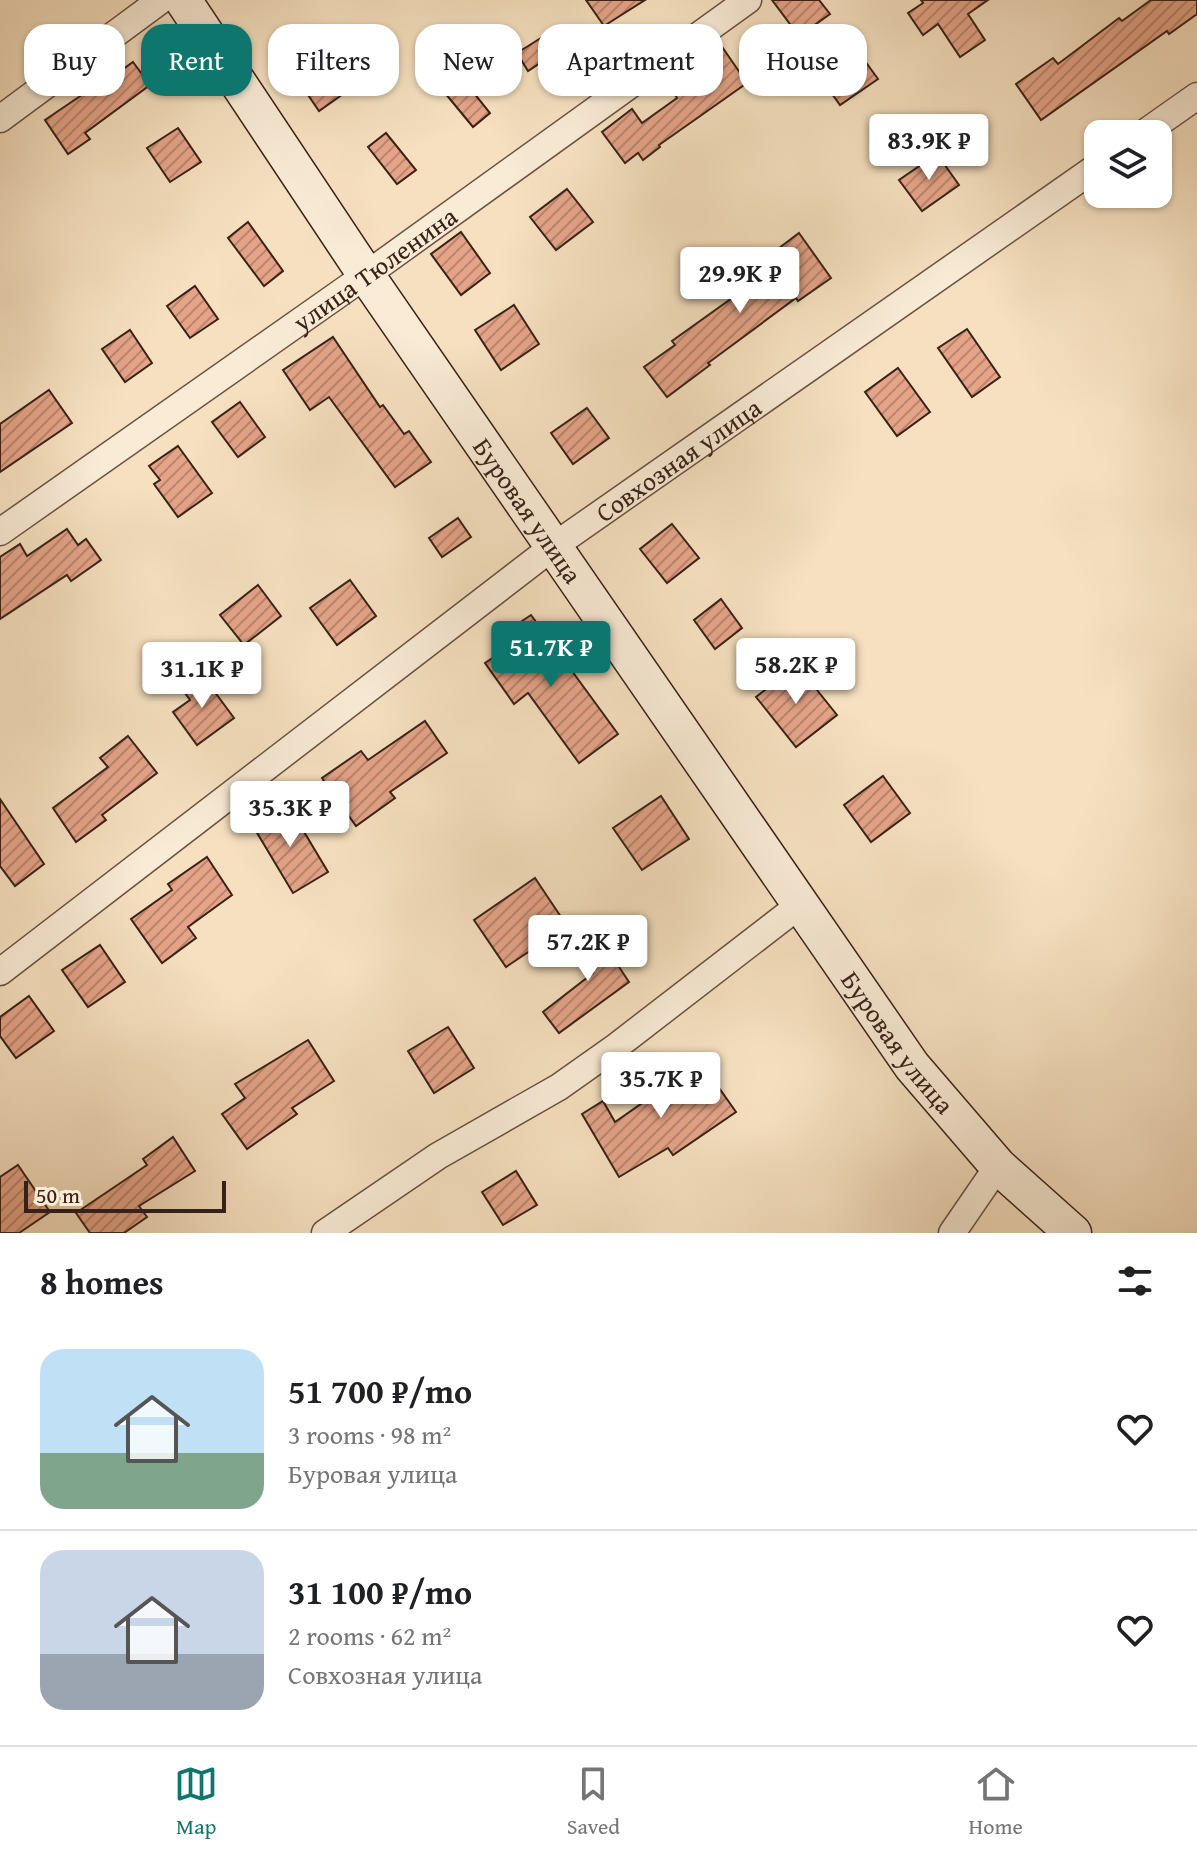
<!DOCTYPE html>
<meta charset="utf-8">
<style>
:root{--surface:#fff;--page:#f6f6f6;--text:#202124;--muted:#757577;--line:#e0e0e0;--accent:#0f766e}
body{margin:0;font-family:"Gentium Book Plus",serif;background:var(--page);color:var(--text);height:100vh;display:flex;flex-direction:column;font-size:30px;white-space:nowrap}
*{box-sizing:border-box;margin:0}
p{font-size:26px;color:var(--muted)}
.icon{flex:none;width:44px;height:44px;fill:none;stroke:currentColor;stroke-width:2;stroke-linecap:round;stroke-linejoin:round}
.map{position:relative;height:1233px;overflow:hidden}
.side{display:flex;flex-direction:column;background:var(--surface);flex:1}
.side>*{flex:none}
.top-card{position:absolute;left:24px;top:24px;width:1150px;height:72px;display:flex;gap:16px}
.fabs{position:absolute;left:1084px;top:120px;display:grid;gap:16px}
.fabs a{display:grid;place-items:center;width:88px;height:88px;border-radius:16px;background:var(--surface);box-shadow:0 2px 6px #0004;font-size:40px}
.scale{position:absolute;left:24px;bottom:20px;width:202px;box-sizing:border-box;padding-left:8px;border:4px solid #382117;border-top:0;font-size:22px;line-height:28px;white-space:nowrap;color:#382117;-webkit-text-stroke:6px #f9ebd6;paint-order:stroke}
.price{position:absolute;translate:-50% -68px;padding:0 18px;border-radius:8px;background:#fff;color:#222;font-size:26px;line-height:52px;filter:drop-shadow(0 2px 4px #0008)}
.price::after{content:'';position:absolute;left:50%;top:48px;width:24px;height:18px;margin-left:-12px;background:inherit;clip-path:polygon(0 0,100% 0,50% 100%)}
.price.selected{background:var(--accent);color:#fff}
ul{padding:0;list-style:none}
li{display:flex;align-items:center;gap:24px;height:200px;padding:0 40px}
li+li{border-top:2px solid var(--line)}
li span{display:grid;place-items:center;flex:none;width:224px;height:160px;border-radius:24px;color:#555}
li>.icon{margin-inline-start:auto}
span .icon{width:96px;height:96px;fill:#fffc;stroke-width:1}
li b{font-size:34px}
h2{display:flex;justify-content:space-between;align-items:center;height:96px;padding:0 40px;font-size:34px}
.tag{padding:0 28px;border-radius:24px;background:var(--surface);box-shadow:0 2px 6px #0004;font-size:28px;line-height:72px}
.tag.selected{background:var(--accent);color:#fff}
.dock{display:flex;justify-content:space-around;align-items:center;height:112px;border-top:2px solid var(--line);background:var(--surface);font-size:22px;color:var(--muted)}
.dock a{display:grid;justify-items:center;gap:4px}
.dock .selected{color:var(--accent)}
.map>svg:first-child{display:block}
</style>
<div class="map">
<svg width="1197" height="1233" viewBox="0 0 1197 1233">
<defs>
<pattern id="building-hatch" width="6" height="6" patternUnits="userSpaceOnUse" patternTransform="scale(2)"><rect width="6" height="6" fill="#e5a488"/><path d="M-1 1l2-2M0 6l6-6M5 7l2-2" fill="none" stroke="#bb856e"/></pattern>
</defs>
<rect width="100%" height="100%" fill="#f6e0c0"/>
<filter id="stains"><feTurbulence type="fractalNoise" baseFrequency=".0025" numOctaves="4"/><feColorMatrix values="0 0 0 0 .2 0 0 0 0 .09 0 0 0 0 .02 0 0 0 .5 -.17"/></filter>
<radialGradient id="worn" r=".72"><stop offset=".6" stop-color="#630" stop-opacity="0"/><stop offset="1" stop-color="#630" stop-opacity=".3"/></radialGradient>
<g fill="url(#building-hatch)" stroke="#382117" stroke-width="2">
<path d="M586,0H645L604,26Z"/>
<path d="M772,0H819L830,14L799,36Z"/>
<path d="M921,0H988L968,14L985,40L960,57L938,24L923,35L908,13L923,3Z"/>
<path d="M1151,0H1197V14L1169,34L1167,31L1041,120L1016,84L1053,58L1058,64L1119,18L1122,21Z"/>
<path d="M544,36L555,53L528,71L517,53Z"/>
<path d="M319,37L353,87L319,111L285,61Z"/>
<path d="M718,41L747,83L659,145L660,147L643,160L638,153L625,163L602,132L632,109L642,123L677,98L669,86L699,65L694,59Z"/>
<path d="M857,50L878,79L840,105L820,77Z"/>
<path d="M133,62L150,85L85,133L90,139L68,154L45,120L98,84L100,86Z"/>
<path d="M457,72L490,113L473,127L440,87Z"/>
<path d="M178,128L201,162L170,182L147,148Z"/>
<path d="M386,133L416,170L397,184L368,147Z"/>
<path d="M937,154L959,185L922,211L899,180Z"/>
<path d="M567,189L593,222L556,250L530,217Z"/>
<path d="M248,222L283,271L264,286L228,238Z"/>
<path d="M461,232L490,273L461,295L431,254Z"/>
<path d="M799,233L831,278L798,301L796,298L708,363L710,365L667,397L644,367L675,345L672,341L774,268L766,258Z"/>
<path d="M195,286L218,319L190,338L167,306Z"/>
<path d="M514,305L539,344L501,370L475,330Z"/>
<path d="M967,329L1000,377L972,397L938,348Z"/>
<path d="M130,330L152,363L125,382L102,349Z"/>
<path d="M333,337L380,407L383,405L404,434L409,431L431,462L395,487L329,397L310,410L283,370Z"/>
<path d="M898,368L930,412L897,436L865,392Z"/>
<path d="M49,390L72,423L0,472V424Z"/>
<path d="M240,402L265,437L238,457L212,422Z"/>
<path d="M587,408L609,438L573,464L551,433Z"/>
<path d="M178,446L212,493L178,517L154,484L160,480L149,466Z"/>
<path d="M458,518L471,537L442,557L429,538Z"/>
<path d="M672,524L699,558L667,583L640,549Z"/>
<path d="M67,529L78,545L86,539L101,560L71,581L67,575L0,619V557L20,544L27,556Z"/>
<path d="M350,580L376,616L337,645L310,608Z"/>
<path d="M258,585L281,616L244,645L220,615Z"/>
<path d="M721,599L742,628L715,649L694,620Z"/>
<path d="M531,615L618,734L579,763L528,693L514,704L485,663L515,643L507,631Z"/>
<path d="M797,665L837,715L796,747L756,697Z"/>
<path d="M200,672L234,718L197,745L173,712L190,700L180,686Z"/>
<path d="M425,721L447,753L390,792L395,798L356,826L322,778L361,751L368,760Z"/>
<path d="M128,736L157,773L102,815L106,820L76,842L53,808L108,767L100,758Z"/>
<path d="M883,776L910,813L871,842L844,805Z"/>
<path d="M661,796L689,839L642,870L613,828Z"/>
<path d="M0,799L44,864L15,886L0,866Z"/>
<path d="M288,805L328,872L293,893L253,826Z"/>
<path d="M207,857L232,895L188,927L196,938L162,963L131,919L172,890L168,884Z"/>
<path d="M535,878L567,926L506,967L474,920Z"/>
<path d="M593,928L629,982L559,1033L543,1012L593,973L572,941Z"/>
<path d="M100,945L125,982L88,1007L62,970Z"/>
<path d="M29,996L54,1031L16,1058L0,1036V1017Z"/>
<path d="M448,1027L474,1068L434,1093L408,1051Z"/>
<path d="M308,1040L334,1081L292,1108L297,1114L247,1149L222,1114L245,1098L235,1084Z"/>
<path d="M698,1058L736,1112L673,1155L668,1148L619,1177L582,1114L603,1101L615,1122L675,1080L672,1076Z"/>
<path d="M173,1137L195,1171L139,1206L147,1217L124,1233H90L76,1213L147,1165L143,1159Z"/>
<path d="M18,1165L50,1212L19,1233H0V1177Z"/>
<path d="M516,1171L537,1205L503,1225L482,1192Z"/>
</g>
<g fill="none" stroke-linecap="round" stroke-linejoin="round">
<g stroke="#685141" stroke-width="29">
<g id="street">
<path d="M0,119L161,0"/>
<path d="M1143,134L1197,96"/>
<path id="s1" d="M0,532L366,275L748,0"/>
<path id="s2" d="M0,972L554,546L1098,166"/>
<path d="M325,1233L438,1156L559,1087L617,1046L801,904"/>
<path d="M952,1233L998,1166"/>
</g>
</g>
<g stroke="#382117" stroke-width="39">
<g id="secondary">
<path id="s3" d="M183,0L366,275L912,1066L998,1166L1073,1233"/>
</g>
</g>
<use href="#street" stroke="#f9ebd6" stroke-width="26"/>
<use href="#secondary" stroke="#f9ebd6" stroke-width="36"/>
</g>
<g text-anchor="middle" dominant-baseline="central" stroke-width="6" stroke-linejoin="round" paint-order="stroke">
<g font-size="26" fill="#382117" stroke="#f9ebd6">
<text stroke="none"><textPath href="#s1" startOffset="458">улица Тюленина</textPath></text>
<text stroke="none"><textPath href="#s2" startOffset="850">Совхозная улица</textPath></text>
<text stroke="none"><textPath href="#s3" startOffset="616">Буровая улица</textPath></text>
<text stroke="none"><textPath href="#s3" startOffset="1264">Буровая улица</textPath></text>
</g>
</g>
<rect width="100%" height="100%" filter="url(#stains)"/>
<rect width="100%" height="100%" fill="url(#worn)"/>
</svg>
<div class="fabs">
<a><svg class="icon" aria-label="layers" viewBox="0 0 24 24"><path d="M12 4l9 5-9 5-9-5zM3 14l9 5 9-5"/></svg></a>
</div>
<div class="scale">50 m</div>
<b class="price" style="left:929px;top:182px">83.9K ₽</b>
<b class="price" style="left:740px;top:315px">29.9K ₽</b>
<b class="price selected" style="left:551px;top:689px">51.7K ₽</b>
<b class="price" style="left:796px;top:706px">58.2K ₽</b>
<b class="price" style="left:202px;top:710px">31.1K ₽</b>
<b class="price" style="left:290px;top:849px">35.3K ₽</b>
<b class="price" style="left:588px;top:983px">57.2K ₽</b>
<b class="price" style="left:661px;top:1120px">35.7K ₽</b>
<div class="top-card">
<a class="tag">Buy</a>
<a class="tag selected">Rent</a>
<a class="tag">Filters</a>
<a class="tag">New</a>
<a class="tag">Apartment</a>
<a class="tag">House</a>
</div>
</div>
<section class="side">
<h2>8 homes<svg class="icon" aria-label="filters" viewBox="0 0 24 24"><path d="M4 7h16M4 17h16"/><circle cx="9" cy="7" r="2"/><circle cx="15" cy="17" r="2"/></svg></h2>
<ul>
<li><span style="background:linear-gradient(#bfe0f5 65%,#7fa58c 0)"><svg class="icon" aria-label="home" viewBox="0 0 24 24"><path d="M3 11l9-7 9 7M6 9v11h12V9"/></svg></span><div><b>51 700 ₽/mo</b><p>3 rooms · 98 m²</p><p>Буровая улица</p></div><svg class="icon" aria-label="heart" viewBox="0 0 24 24"><path d="M12 20l-8-8c-3-5 5-10 8-4 3-6 11-1 8 4z"/></svg></li>
<li><span style="background:linear-gradient(#c9d6e8 65%,#9aa5b1 0)"><svg class="icon" aria-label="home" viewBox="0 0 24 24"><path d="M3 11l9-7 9 7M6 9v11h12V9"/></svg></span><div><b>31 100 ₽/mo</b><p>2 rooms · 62 m²</p><p>Совхозная улица</p></div><svg class="icon" aria-label="heart" viewBox="0 0 24 24"><path d="M12 20l-8-8c-3-5 5-10 8-4 3-6 11-1 8 4z"/></svg></li>
</ul>
</section>
<nav class="dock">
<a class="selected"><svg class="icon" aria-label="map" viewBox="0 0 24 24"><path d="M3 6l6-2 6 2 6-2v14l-6 2-6-2-6 2zM9 4v14M15 6v14"/></svg>Map</a>
<a><svg class="icon" aria-label="saved" viewBox="0 0 24 24"><path d="M7 4h10v16l-5-4-5 4z"/></svg>Saved</a>
<a><svg class="icon" aria-label="home" viewBox="0 0 24 24"><path d="M3 11l9-7 9 7M6 9v11h12V9"/></svg>Home</a>
</nav>
